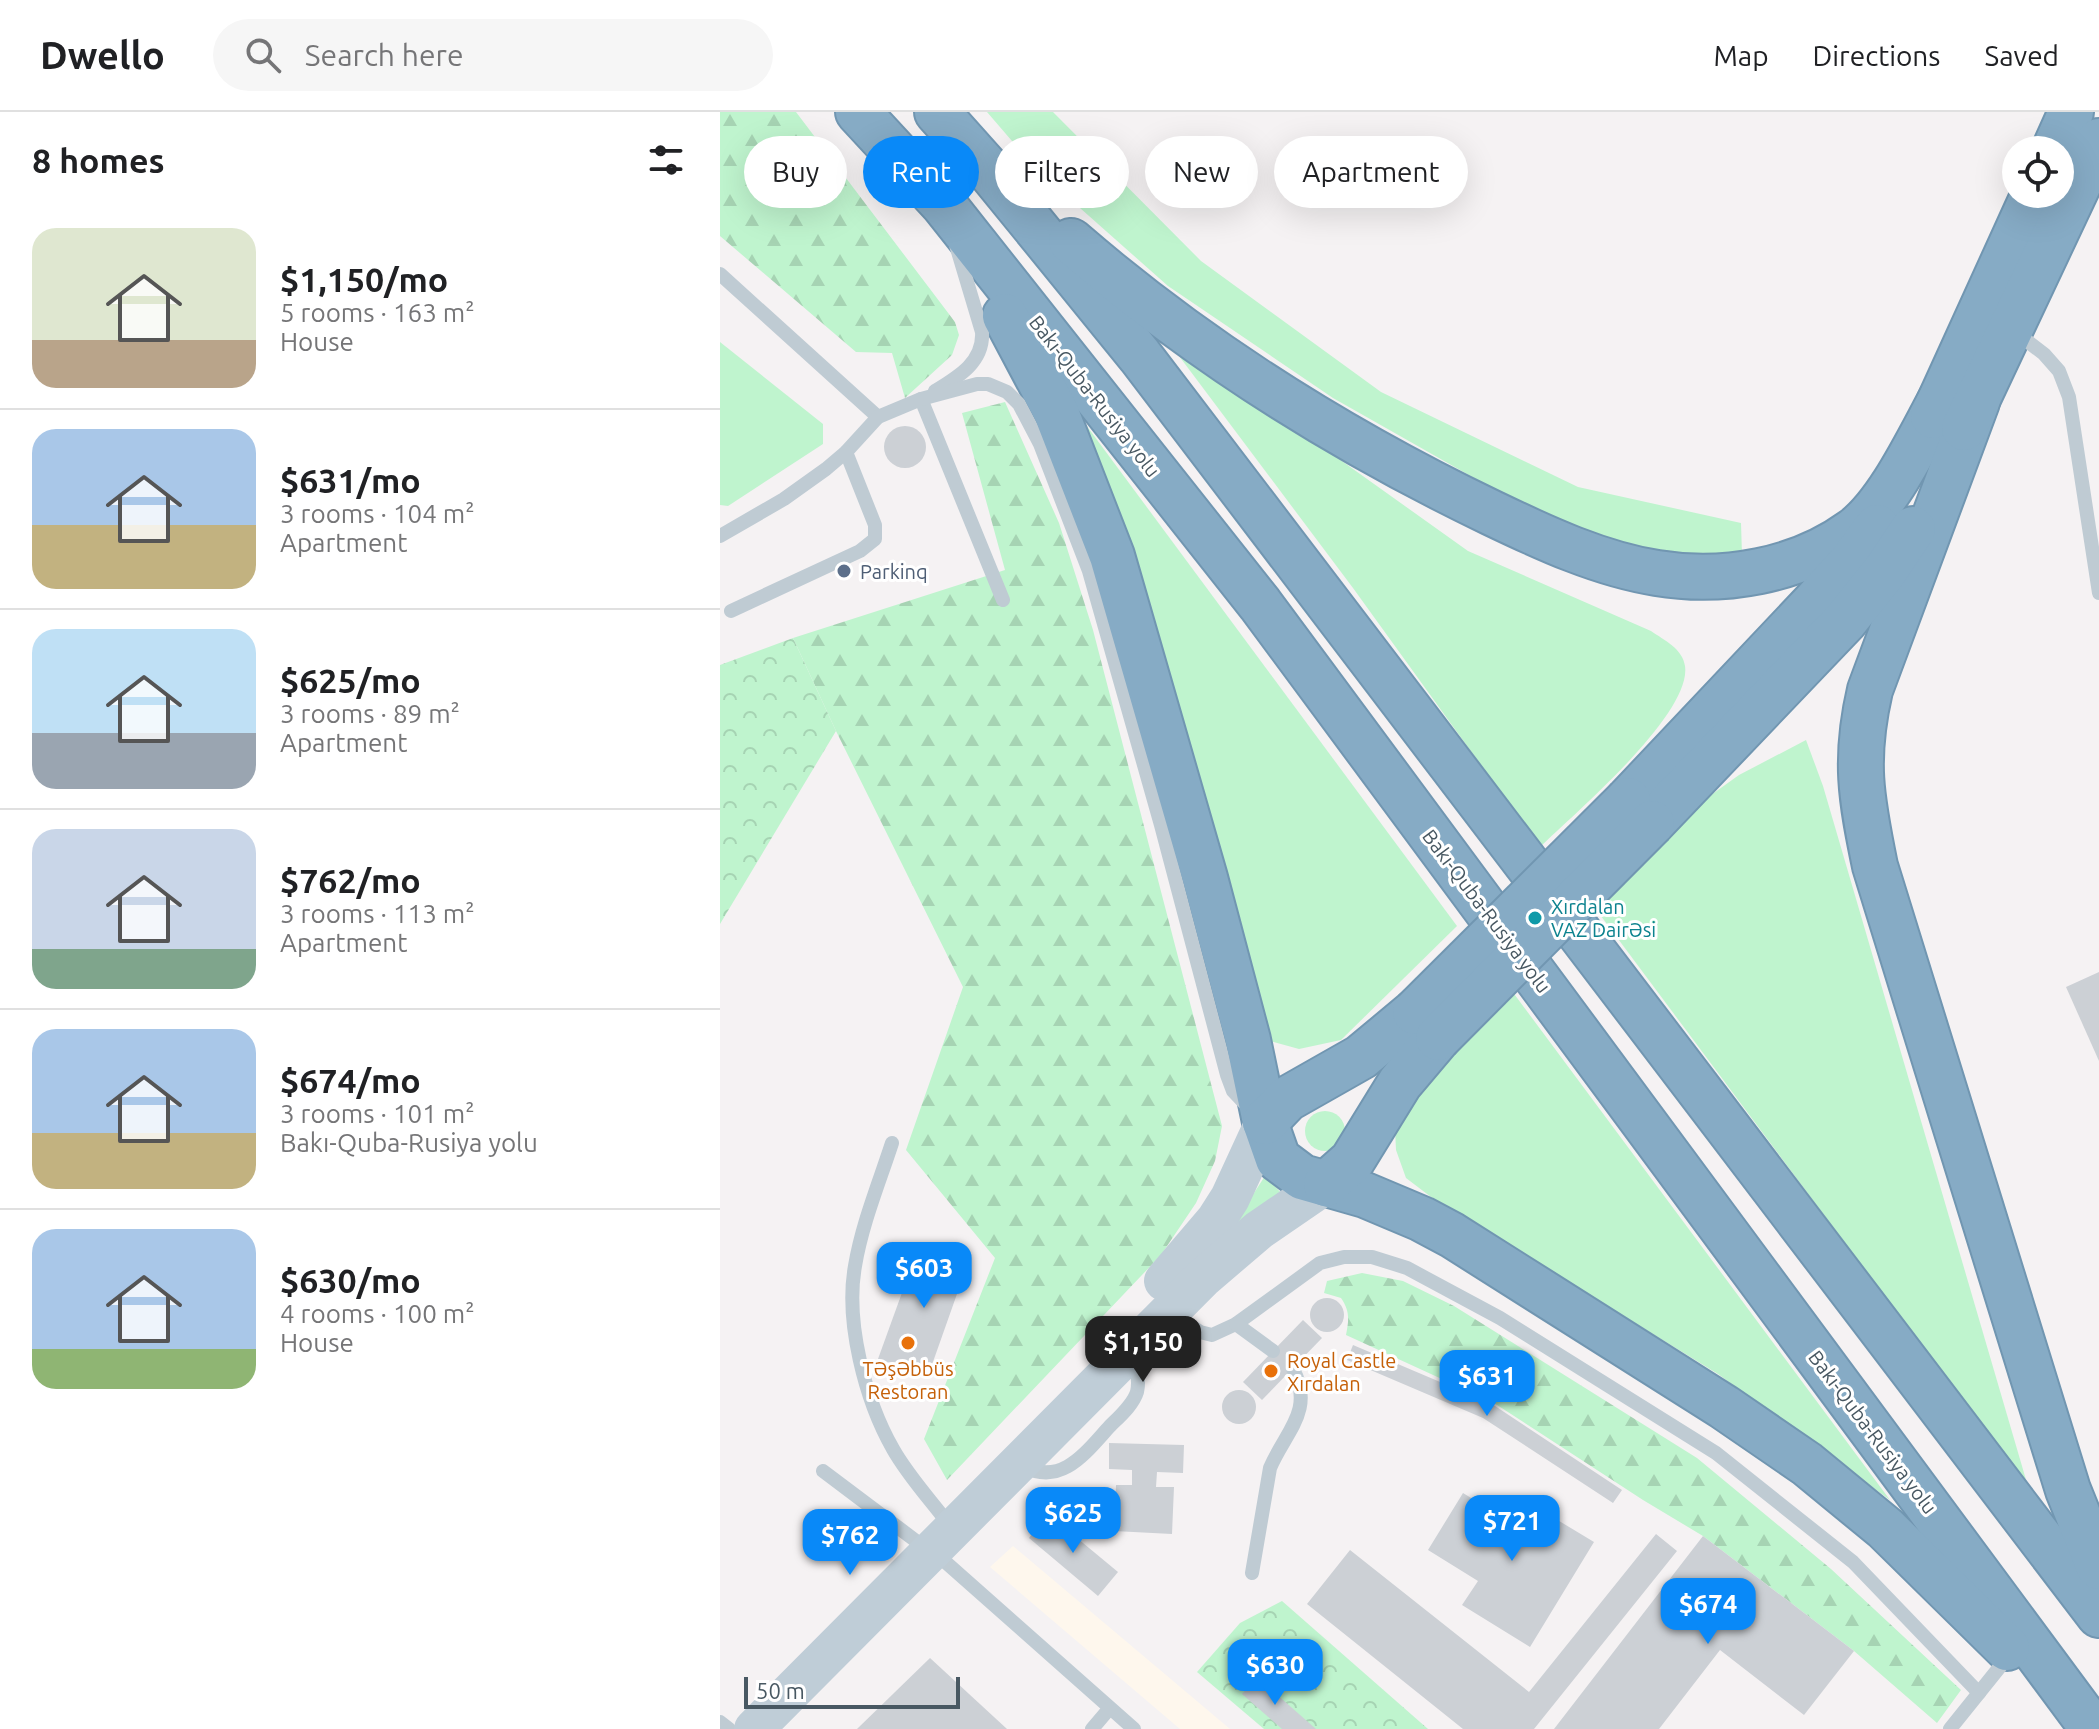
<!DOCTYPE html>
<meta charset="utf-8">
<style>
:root{--surface:#fff;--page:#f6f6f6;--text:#202124;--muted:#757577;--line:#e0e0e0;--accent:#0989f8}
body{margin:0;font-family:Ubuntu,sans-serif;background:var(--page);color:var(--text);height:100vh;display:flex;flex-direction:column;font-size:30px;white-space:nowrap}
*{box-sizing:border-box;margin:0}
p{font-size:26px;color:var(--muted)}
.icon{flex:none;width:44px;height:44px;fill:none;stroke:currentColor;stroke-width:2;stroke-linecap:round;stroke-linejoin:round}
.map{position:relative;flex:1;overflow:hidden}
.drawer{display:flex;flex-direction:column;background:var(--surface);width:720px}
.drawer>*{flex:none}
.hud{position:absolute;left:24px;top:24px;width:760px;height:72px;display:flex;gap:16px}
.buttons{position:absolute;left:1282px;top:24px;display:grid;gap:16px}
.buttons a{display:grid;place-items:center;width:72px;height:72px;border-radius:50%;background:var(--surface);box-shadow:0 8px 32px #0002;font-size:40px}
.scale{position:absolute;left:24px;bottom:20px;width:216px;box-sizing:border-box;padding-left:8px;border:4px solid #485862;border-top:0;font-size:22px;line-height:28px;white-space:nowrap;color:#485862;-webkit-text-stroke:6px #fff;paint-order:stroke}
.price{position:absolute;translate:-50% -68px;padding:0 18px;border-radius:16px;background:var(--accent);color:#fff;font-size:26px;line-height:52px;filter:drop-shadow(0 2px 4px #0008)}
.price::after{content:'';position:absolute;left:50%;top:48px;width:24px;height:18px;margin-left:-12px;background:inherit;clip-path:polygon(0 0,100% 0,50% 100%)}
.price.current{background:#222;color:#fff}
ul{padding:0;list-style:none}
li{display:flex;align-items:center;gap:24px;height:200px;padding:0 32px}
li+li{border-top:2px solid var(--line)}
li span{display:grid;place-items:center;flex:none;width:224px;height:160px;border-radius:24px;color:#555}
li>.icon{margin-inline-start:auto}
span .icon{width:96px;height:96px;fill:#fffc;stroke-width:1}
li b{font-size:34px}
h2{display:flex;justify-content:space-between;align-items:center;height:96px;padding:0 32px;font-size:34px}
.tag{padding:0 28px;border-radius:36px;background:var(--surface);box-shadow:0 8px 32px #0002;font-size:28px;line-height:72px}
.tag.current{background:var(--accent);color:#fff}
header{display:flex;align-items:center;gap:48px;box-sizing:border-box;height:112px;padding:0 40px;background:var(--surface);border-bottom:2px solid var(--line)}
header strong{font-size:38px}
nav{display:flex;gap:44px;margin-inline-start:auto;font-size:28px}
.search{width:560px;height:72px;background:var(--page);display:flex;align-items:center;gap:20px;box-sizing:border-box;padding:0 28px;border-radius:44px;color:var(--muted);font-size:30px}
main{display:flex;flex:1;min-height:0}
.map>svg:first-child{display:block}
</style>
<header>
<strong>Dwello</strong>
<div class="search"><svg class="icon" aria-label="search" viewBox="0 0 24 24"><circle cx="10" cy="10" r="6"/><path d="M15 15l6 6"/></svg>Search here</div>
<nav><a>Map</a><a>Directions</a><a>Saved</a></nav>
</header>
<main>
<section class="drawer">
<h2>8 homes<svg class="icon" aria-label="filters" viewBox="0 0 24 24"><path d="M4 7h16M4 17h16"/><circle cx="9" cy="7" r="2"/><circle cx="15" cy="17" r="2"/></svg></h2>
<ul>
<li><span style="background:linear-gradient(#dfe7d0 70%,#b9a48a 0)"><svg class="icon" aria-label="home" viewBox="0 0 24 24"><path d="M3 11l9-7 9 7M6 9v11h12V9"/></svg></span><div><b>$1,150/mo</b><p>5 rooms · 163 m²</p><p>House</p></div></li>
<li><span style="background:linear-gradient(#a9c7e8 60%,#c2b280 0)"><svg class="icon" aria-label="home" viewBox="0 0 24 24"><path d="M3 11l9-7 9 7M6 9v11h12V9"/></svg></span><div><b>$631/mo</b><p>3 rooms · 104 m²</p><p>Apartment</p></div></li>
<li><span style="background:linear-gradient(#bfe0f5 65%,#9aa5b1 0)"><svg class="icon" aria-label="home" viewBox="0 0 24 24"><path d="M3 11l9-7 9 7M6 9v11h12V9"/></svg></span><div><b>$625/mo</b><p>3 rooms · 89 m²</p><p>Apartment</p></div></li>
<li><span style="background:linear-gradient(#c9d6e8 75%,#7fa58c 0)"><svg class="icon" aria-label="home" viewBox="0 0 24 24"><path d="M3 11l9-7 9 7M6 9v11h12V9"/></svg></span><div><b>$762/mo</b><p>3 rooms · 113 m²</p><p>Apartment</p></div></li>
<li><span style="background:linear-gradient(#a9c7e8 65%,#c2b280 0)"><svg class="icon" aria-label="home" viewBox="0 0 24 24"><path d="M3 11l9-7 9 7M6 9v11h12V9"/></svg></span><div><b>$674/mo</b><p>3 rooms · 101 m²</p><p>Bakı-Quba-Rusiya yolu</p></div></li>
<li><span style="background:linear-gradient(#a9c7e8 75%,#8fb573 0)"><svg class="icon" aria-label="home" viewBox="0 0 24 24"><path d="M3 11l9-7 9 7M6 9v11h12V9"/></svg></span><div><b>$630/mo</b><p>4 rooms · 100 m²</p><p>House</p></div></li>
</ul>
</section>
<div class="map">
<svg width="1379" height="1617" viewBox="0 0 1379 1617">
<defs>
<pattern id="forest-firs" width="22" height="20" patternUnits="userSpaceOnUse" patternTransform="scale(2)"><rect width="22" height="20" fill="#bff4ce"/><path d="M5 1l3.5 6h-7zM16 11l3.5 6h-7z" fill="#a6d3b3"/></pattern>
<pattern id="park-crowns" width="20" height="18" patternUnits="userSpaceOnUse" patternTransform="scale(2)"><rect width="20" height="18" fill="#bff4ce"/><path d="M2 6a3 3 0 1 1 6 0M12 15a3 3 0 1 1 6 0" fill="none" stroke="#a6d3b3"/></pattern>
</defs>
<rect width="100%" height="100%" fill="#f5f2f3"/>
<path fill="#fef7ed" d="M293,1434L510,1617H460L270,1455Z"/>
<g fill="#bff4ce">
<path d="M267,0H333L481,149L661,280L858,375L1021,411L1022,443H973L893,433L763,371L613,286L448,174L316,57Z"/>
<path d="M441,220L748,439L931,519C944,528 963,537 965,554C972,602 855,701 820,735L633,476Z"/>
<path d="M0,230L103,312V332L8,394L0,393Z"/>
<path d="M366,313L737,814L621,928L579,937L546,928Z"/>
<path d="M1086,628L1103,674L1309,1378L875,796L970,698L1019,663Z"/>
<path d="M789,875L1170,1388L998,1262L715,1088L686,1066L676,1038L675,1017L690,983Z"/>
<circle cx="605" cy="1019" r="20"/>
<path d="M545,1064L565,1085L506,1124Z"/>
</g>
<g fill="url(#forest-firs)">
<path d="M0,0H76L235,210L239,223L232,243L185,286L172,241L136,240L0,124Z"/>
<path d="M285,290L339,411L373,518L502,1014L495,1049L476,1091L441,1143L227,1368L204,1327L275,1146L186,1038L243,875L116,619L73,526L285,458L242,301Z"/>
<path d="M642,1161L683,1169L734,1194L977,1346L1111,1457L1241,1578L1217,1611L1134,1539L983,1424L923,1388L774,1291L626,1223C629,1208 630,1199 621,1186L604,1181L607,1169Z"/>
</g>
<g fill="url(#park-crowns)">
<path d="M73,526L116,619L0,812V553Z"/>
<path d="M562,1489L708,1617H544L477,1560L520,1511Z"/>
</g>
<g fill="#ccd0d5">
<circle cx="185" cy="335" r="21"/>
<path d="M1379,860V949L1346,875Z"/>
<path d="M200,1131L249,1148L208,1264L158,1247Z"/>
<circle cx="607" cy="1203" r="17"/>
<path d="M583,1208L602,1226L542,1288L523,1270Z"/>
<path d="M633,1233L772,1292L902,1378L893,1391L763,1306L627,1248Z"/>
<circle cx="519" cy="1295" r="17"/>
<path d="M389,1331L464,1333L463,1361L437,1360L436,1375H454L452,1422L394,1419L396,1373H412V1358L389,1357Z"/>
<path d="M743,1381L792,1411L806,1389L874,1430L810,1535L742,1493L758,1469L708,1438Z"/>
<path d="M328,1402L398,1460L378,1484L309,1426Z"/>
<path d="M936,1422L957,1439L814,1617H743L587,1492L630,1438L809,1580Z"/>
<path d="M983,1424L1134,1539L1084,1603L1000,1538L939,1617H834Z"/>
<path d="M210,1546L287,1617H137Z"/>
<path d="M537,1565L596,1617H562L522,1582Z"/>
</g>
<g fill="none" stroke-linecap="round" stroke-linejoin="round">
<g stroke="#7196b1" stroke-width="48">
<g id="highway">
<path d="M138,0L224,93L540,492L1373,1617"/>
<path d="M217,0L267,56L420,244L1379,1503"/>
<path d="M1334,38L1351,0"/>
<path d="M351,129C477,238 622,329 772,401C824,426 880,452 937,461C1003,472 1078,459 1133,419C1171,391 1202,320 1226,278"/>
<path d="M285,204L336,300L392,444L485,766L528,928L545,1010L558,1047L582,1065L645,1083L702,1107L732,1123L1004,1295L1087,1352L1165,1416L1287,1536"/>
<path d="M1257,290L1150,578C1134,647 1141,686 1155,754L1348,1378L1379,1455"/>
<path d="M1213,304L1314,82"/>
<path d="M1244,316L1379,29"/>
<path d="M908,688L1096,489L1133,448L1157,415"/>
<path d="M932,711L1125,509L1165,459L1193,417"/>
<path d="M545,1010L567,987L641,945L695,900"/>
<path d="M606,1072L632,1049L680,971L718,926"/>
</g>
</g>
<g stroke="#bfcbd3" stroke-width="14">
<path d="M0,162L158,305"/>
<path d="M1294,219L1324,242L1339,259L1349,285L1379,481"/>
<path d="M215,279C238,265 264,250 262,220L236,133"/>
<path d="M201,287L283,488"/>
<path d="M0,424L64,387L106,357L126,340L158,305L201,287L257,272H268L287,280L299,292L320,332L369,459L441,713L507,963L513,979L530,997"/>
<path d="M11,499L140,439L155,427V413L126,340"/>
<path d="M172,1031C159,1071 142,1112 135,1154C125,1209 145,1288 173,1337C187,1362 207,1384 224,1406"/>
<path d="M452,1202L480,1220L492,1223L516,1212L600,1151L624,1145H652L687,1156L780,1206L996,1341L1133,1450L1259,1581"/>
<path d="M516,1212L553,1239"/>
<path d="M303,1354C342,1375 366,1340 390,1314C399,1305 413,1293 417,1280C420,1267 416,1256 411,1244"/>
<path d="M103,1359L200,1432"/>
<path d="M213,1439L414,1617"/>
<path d="M532,1461L550,1356C565,1320 595,1299 573,1257"/>
<path d="M0,1610L9,1617"/>
<path d="M372,1617L389,1597"/>
<path d="M1230,1617L1291,1541"/>
</g>
<g stroke="#bfcdd7" stroke-width="40">
<path d="M444,1169L496,1108L510,1086L545,1010"/>
<path d="M34,1617L484,1165L539,1118L606,1072"/>
</g>
<use href="#highway" stroke="#86abc5" stroke-width="44"/>
<g stroke="#7196b1" stroke-width="48" stroke-linecap="butt">
<g id="highway-bridge">
<path d="M695,900L908,688"/>
<path d="M718,926L932,711"/>
</g>
</g>
<use href="#highway-bridge" stroke="#86abc5" stroke-width="44"/>
</g>
<circle fill="#5c6f8a" stroke="#fff" stroke-width="3" cx="124" cy="459" r="8"/>
<circle fill="#0f9aa8" stroke="#fff" stroke-width="3" cx="815" cy="806" r="8"/>
<g fill="#e8710a" stroke="#fff" stroke-width="3">
<circle cx="188" cy="1231" r="8"/>
<circle cx="551" cy="1259" r="8"/>
</g>
<g text-anchor="middle" dominant-baseline="central" stroke-width="6" stroke-linejoin="round" paint-order="stroke">
<g font-size="20" fill="#485862" stroke="#fff">
<text transform="translate(375 284) rotate(52)">Bakı-Quba-Rusiya yolu</text>
<text transform="translate(767 799) rotate(53)">Bakı-Quba-Rusiya yolu</text>
<text transform="translate(1153 1320) rotate(53)">Bakı-Quba-Rusiya yolu</text>
</g>
<g font-size="20" fill="#4e5e75" stroke="#fff" text-anchor="start">
<text x="140" y="459">Parkinq</text>
</g>
<g font-size="20" fill="#0d838f" stroke="#fff" text-anchor="start">
<text x="831" y="794">Xırdalan<tspan x="831" dy="23">VAZ Dairəsi</tspan></text>
</g>
<g font-size="20" fill="#c56008" stroke="#fff" text-anchor="start">
<text x="567" y="1248">Royal Castle<tspan x="567" dy="23">Xırdalan</tspan></text>
<text x="188" y="1256" text-anchor="middle">Təşəbbüs<tspan x="188" dy="23">Restoran</tspan></text>
</g>
</g>
</svg>
<div class="buttons">
<a><svg class="icon" aria-label="locate" viewBox="0 0 24 24"><circle cx="12" cy="12" r="6"/><path d="M12 2v4M12 18v4M2 12h4M18 12h4"/></svg></a>
</div>
<div class="scale">50 m</div>
<b class="price" style="left:204px;top:1198px">$603</b>
<b class="price current" style="left:423px;top:1272px">$1,150</b>
<b class="price" style="left:767px;top:1306px">$631</b>
<b class="price" style="left:353px;top:1443px">$625</b>
<b class="price" style="left:792px;top:1451px">$721</b>
<b class="price" style="left:130px;top:1465px">$762</b>
<b class="price" style="left:988px;top:1534px">$674</b>
<b class="price" style="left:555px;top:1595px">$630</b>
<div class="hud">
<a class="tag">Buy</a>
<a class="tag current">Rent</a>
<a class="tag">Filters</a>
<a class="tag">New</a>
<a class="tag">Apartment</a>
</div>
</div>
</main>
